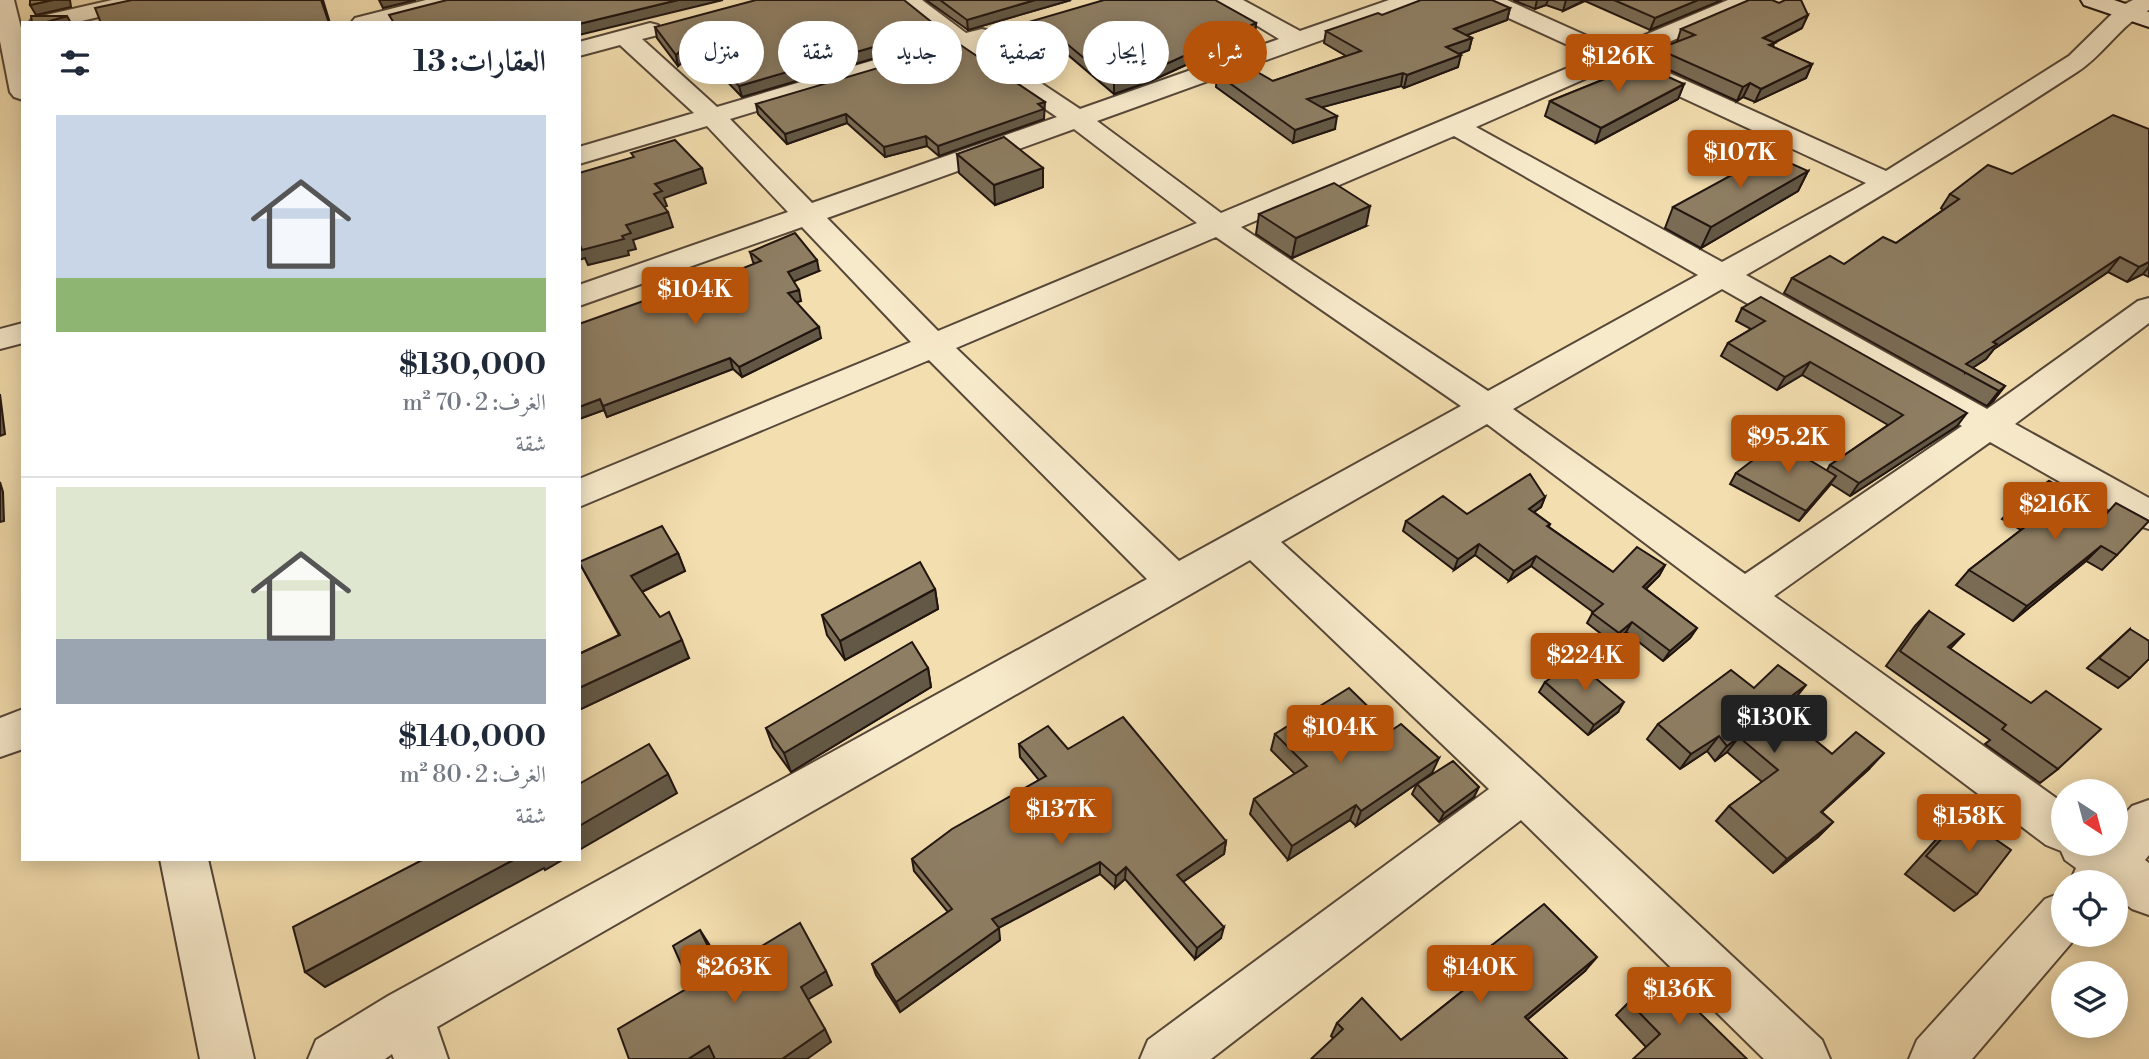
<!DOCTYPE html>
<html lang="ar">
<meta charset="utf-8">
<style>
:root{--surface:#fff;--page:#f2f2f3;--text:#1f2937;--muted:#747a83;--line:#e0e1e3;--accent:#b45309}
body{margin:0;font-family:"Libre Bodoni",Amiri,serif;background:var(--page);color:var(--text);direction:rtl;height:100vh;display:flex;flex-direction:column;font-size:26px;white-space:nowrap}
*{box-sizing:border-box;margin:0}
p{font-size:23px;color:var(--muted)}
.icon{flex:none;width:38px;height:38px;fill:none;stroke:currentColor;stroke-width:2;stroke-linecap:round;stroke-linejoin:round}
.map{position:relative;flex:1;overflow:hidden;direction:ltr}
.side{position:absolute;left:21px;top:21px;width:560px;height:840px;display:flex;flex-direction:column;background:var(--surface);border-radius:0px;box-shadow:0 4px 18px #0003;direction:rtl}
.side>*{flex:none}
.top-card{position:absolute;left:602px;top:21px;width:665px;height:63px;direction:rtl;display:flex;gap:14px}
.needle{width:46px;rotate:144deg}
.buttons{position:absolute;left:2051px;top:779px;display:grid;gap:14px}
.buttons a{display:grid;place-items:center;width:77px;height:77px;border-radius:50%;background:var(--surface);box-shadow:0 4px 18px #0003;font-size:35px}
.price{position:absolute;translate:-50% -60px;padding:0 16px;border-radius:7px;background:var(--accent);color:#fff;font-size:23px;line-height:46px;filter:drop-shadow(0 2px 4px #0008)}
.price::after{content:'';position:absolute;left:50%;top:42px;width:21px;height:16px;margin-left:-10px;background:inherit;clip-path:polygon(0 0,100% 0,50% 100%)}
.price.active{background:#222;color:#fff}
ul{padding:0;list-style:none}
li{display:grid;align-content:center;gap:14px;height:371px;padding:0 35px}
li+li{border-top:2px solid var(--line)}
li span{display:grid;place-items:center;height:217px;border-radius:0px;color:#555}
li>.icon{margin-inline-start:auto}
span .icon{width:126px;height:126px;fill:#fffc;stroke-width:1}
li b{font-size:30px}
h2{display:flex;justify-content:space-between;align-items:center;height:84px;padding:0 35px;font-size:30px}
.tag{padding:0 24px;border-radius:32px;background:var(--surface);box-shadow:0 4px 18px #0003;font-size:24px;line-height:63px}
.tag.active{background:var(--accent);color:#fff}
.map>svg:first-child{display:block}
</style>
<div class="map">
<svg width="2149" height="1059" viewBox="0 0 2149 1059">
<rect width="100%" height="100%" fill="#f3deaf"/>
<filter id="stains"><feTurbulence type="fractalNoise" baseFrequency=".00286" numOctaves="4"/><feColorMatrix values="0 0 0 0 .2 0 0 0 0 .09 0 0 0 0 .02 0 0 0 .5 -.17"/></filter>
<radialGradient id="worn" r=".72"><stop offset=".6" stop-color="#630" stop-opacity="0"/><stop offset="1" stop-color="#630" stop-opacity=".3"/></radialGradient>
<g fill="none" stroke-linecap="round" stroke-linejoin="round">
<g stroke="#564738" stroke-width="4">
<g id="street">
<path d="M0,0H14L23,36V100L14,97L10,92L0,41Z"/>
<path d="M112,0H153L150,5L73,23H29L33,18Z"/>
<path d="M426,0H464L461,5L392,23H351L355,18Z"/>
<path d="M897,0H922L966,33L982,29L990,31L994,36L982,44L1080,109L1279,39L1215,0H1243L1300,31L1389,0H1422L1419,5L1097,121L1221,213L1594,57L1480,5L1477,0H1507L1614,48L1728,0H1758L1755,5L1634,57L1886,171L2069,56L2119,7L2133,0H2149V10C2120,25 2104,55 2077,72C1968,143 1858,211 1746,275L1987,409L2138,301L2149,298V323L2015,424L2149,498V529L2136,525L1990,442L1774,596L2063,803V844H2116V824L2132,806L2149,800V855L2145,860L2149,863V915L2132,909L2116,897V882H2070L2076,868L2065,860L2061,851L2046,845L1487,424L1281,542L1539,776L1822,1040L1830,1059H1764L1521,820L1211,1059H1140L1148,1040L1489,789L1250,560L437,1027L448,1059H394L392,1054L385,1059H308L316,1040L388,996L1147,579L929,360L579,507V479L911,342L802,227L579,306V285L788,212L707,126L579,164V147L694,113L620,45L579,56V42L650,23L658,25L662,30L658,35L642,39L717,107L945,39ZM959,50L1057,117L812,203L730,119ZM1614,66L1866,183L1722,262L1476,127ZM1074,129L1197,223L938,331L827,218ZM1454,136L1698,275L1488,391L1241,227ZM1216,237L1461,406L1179,561L956,348ZM1722,289L1962,426L1745,574L1513,409Z"/>
<path d="M23,323V343L0,349V329Z"/>
<path d="M23,709V749L0,757V718Z"/>
<path d="M160,859H208L254,1059H200Z"/>
<path d="M2063,892V934H2079L1972,1059H1909L1917,1040L2045,899Z"/>
</g>
</g>
<g stroke="#211510" stroke-width="4">
<path id="secondary" d="M2081,0H2114L2149,12V27L2084,5Z"/>
</g>
<use href="#street" fill="#f7eacb" fill-rule="evenodd"/>
<use href="#secondary" fill="#f7eacb" fill-rule="evenodd"/>
</g>
<g fill="#7a6c55" stroke="#211510" stroke-width="2">
<path d="M926,0H1071L968,30Z"/>
<path d="M1513,0H1722L1650,30L1585,1L1563,11L1546,5L1535,9Z"/>
<path d="M1510,8L1507,20L1467,35L1472,38L1469,50L1459,54L1458,67L1404,88L1401,86L1322,107L1335,129L1293,143L1216,87L1217,74L1273,81L1346,56L1324,43L1326,31L1382,15Z"/>
<path d="M1256,23L1255,33L1151,81L1114,94L1055,44L1029,72L988,45V34Z"/>
<path d="M655,27L940,39L742,97L697,50L678,66L657,38Z"/>
<path d="M1802,28L1774,43L1773,47L1812,64L1806,78L1755,102L1743,97L1737,101L1652,62L1658,49L1677,42L1681,29Z"/>
<path d="M1616,64L1684,84L1678,99L1596,143L1545,116L1550,101L1612,76Z"/>
<path d="M756,104L1045,112H1044V119L939,156L927,146L885,157L847,123L787,144L758,114Z"/>
<path d="M2149,129V277L2143,274L2127,282L2108,272L1994,349L1986,359L1972,368L2005,386L1993,401L1987,406L1784,293L1792,278L1844,264L1896,243L1943,210L1941,208L1950,194Z"/>
<path d="M957,154L1043,168V187L995,205L959,173Z"/>
<path d="M1808,171L1798,191L1701,248L1665,228L1673,207Z"/>
<path d="M1259,214L1366,226L1292,258L1256,234Z"/>
<path d="M750,252L819,271L793,281L801,301L796,302L821,338L742,377L733,369L607,417L604,410L579,419V324L667,299L755,264L753,262Z"/>
<path d="M1742,308L1957,426L1850,496L1831,484L1799,521L1730,484L1736,473L1827,470L1830,465L1888,425L1802,375L1777,390L1721,356L1728,343L1751,329L1736,321Z"/>
<path d="M2049,481L2117,555L2102,570L2086,561L2013,621L1956,585L1969,570L2021,530L2002,519L2016,504Z"/>
<path d="M1545,497L1541,507L1534,512L1550,524L1549,527L1613,572L1665,565L1659,576L1646,589L1697,628L1690,638L1663,661L1626,632L1613,643L1587,623L1593,612L1531,566L1509,581L1475,555L1454,570L1403,531L1406,521L1467,514Z"/>
<path d="M678,553L685,571L642,592L689,658L579,710V654L619,635L579,562Z"/>
<path d="M935,589L938,609L845,660L827,635L822,615Z"/>
<path d="M1929,611L1950,649L2058,769L2040,783L1985,744L1990,740L1886,666L1915,626Z"/>
<path d="M2130,629V678L2118,688L2087,668Z"/>
<path d="M928,668L931,687L791,772L773,747L766,728Z"/>
<path d="M1545,682L1618,712L1588,735L1539,692Z"/>
<path d="M1754,688L1793,701L1780,711L1832,754L1869,769L1822,812L1833,822L1818,837L1773,873L1716,821L1729,806L1762,782L1727,752L1715,761L1707,751L1680,769L1647,739L1658,724Z"/>
<path d="M1275,734L1432,773L1356,826L1350,820L1288,860L1250,814L1254,799L1295,774L1271,750Z"/>
<path d="M1019,744L1068,749L1226,841L1224,854L1183,882L1221,938L1195,959L1125,879L1115,888L1100,874L998,928L1000,940L900,1012L876,975L872,964L948,912L914,871L912,859L1039,780L1020,757Z"/>
<path d="M1417,784L1474,797L1439,822L1412,794Z"/>
<path d="M1962,816L1977,894L1954,911L1905,874L1941,834Z"/>
<path d="M1492,945L1585,971L1527,1020L1567,1059L1333,1038L1331,1036L1337,1023L1401,1040L1491,968L1482,959Z"/>
<path d="M1629,1002L1747,1059L1646,1047L1616,1015Z"/>
</g>
<g fill="#635845" stroke="#211510" stroke-width="2">
<path d="M53,0H70L71,7L36,15L30,5Z"/>
<path d="M321,0H323L330,23H329Z"/>
<path d="M379,0H416L383,8Z"/>
<path d="M678,0H723L579,35V24Z"/>
<path d="M1035,0H1071L968,30L967,20Z"/>
<path d="M1537,0H1548L1546,5L1535,9Z"/>
<path d="M1566,0H1585L1563,11Z"/>
<path d="M1698,0H1722L1650,30L1655,18Z"/>
<path d="M1510,8L1507,20L1451,41L1454,29Z"/>
<path d="M1808,15L1802,28L1758,51L1763,38Z"/>
<path d="M67,16L71,23H43Z"/>
<path d="M1256,23L1255,33L1151,81L1114,94V83Z"/>
<path d="M939,28L940,39L742,97L739,86Z"/>
<path d="M1055,34V44L1029,72V61Z"/>
<path d="M1472,38L1469,50L1443,60L1446,47Z"/>
<path d="M694,39L697,50L678,66L676,55Z"/>
<path d="M1461,55L1458,67L1404,88L1407,75Z"/>
<path d="M1812,64L1806,78L1755,102L1761,89Z"/>
<path d="M1403,73L1401,86L1305,112L1307,99Z"/>
<path d="M1750,83L1743,97L1737,101L1743,87Z"/>
<path d="M1684,84L1678,99L1596,143L1601,128Z"/>
<path d="M1045,102L1044,119L939,156L938,146L1038,104Z"/>
<path d="M846,114L847,123L787,144L785,134Z"/>
<path d="M1337,116L1335,129L1293,143L1295,130Z"/>
<path d="M926,136L927,146L885,157L884,147Z"/>
<path d="M702,168L706,183L664,198L667,206L659,209L654,194L655,184Z"/>
<path d="M1043,168V187L995,205L994,185Z"/>
<path d="M1808,171L1798,191L1701,248L1711,227Z"/>
<path d="M1370,206L1366,226L1292,258L1296,238Z"/>
<path d="M668,212L673,227L633,240L636,249L628,251L629,255L588,265L585,258L579,260V243L622,236L626,225Z"/>
<path d="M2120,257L2108,272L1994,349L1986,359L1965,373L1966,364L1993,342Z"/>
<path d="M817,260L819,271L790,283L788,272Z"/>
<path d="M2149,262V267L2143,274L2127,282L2139,267Z"/>
<path d="M799,290L801,301L790,304L788,293Z"/>
<path d="M819,327L821,338L742,377L739,367Z"/>
<path d="M730,358L733,369L607,417L603,406Z"/>
<path d="M1810,362L1802,375L1777,390L1785,377Z"/>
<path d="M2005,386L1993,401L1987,406L1999,391Z"/>
<path d="M0,394L5,434L0,436Z"/>
<path d="M600,399L604,410L579,419V407Z"/>
<path d="M1967,413L1957,426L1850,496L1859,483Z"/>
<path d="M1836,476L1829,486L1799,521L1806,511Z"/>
<path d="M0,482L3,492L4,521L0,522Z"/>
<path d="M1545,497L1541,507L1524,519L1529,509Z"/>
<path d="M1479,544L1475,555L1454,570L1458,559Z"/>
<path d="M2101,546L2086,561L2013,621L2027,606Z"/>
<path d="M678,553L685,571L639,593L631,576Z"/>
<path d="M1536,556L1531,566L1509,581L1514,571Z"/>
<path d="M1665,565L1659,576L1637,597L1643,587Z"/>
<path d="M935,589L938,609L845,660L840,641Z"/>
<path d="M1632,622L1626,632L1613,643L1619,633Z"/>
<path d="M1697,628L1690,638L1663,661L1670,651Z"/>
<path d="M1964,634L1949,650L1948,647Z"/>
<path d="M682,640L689,658L579,710V688Z"/>
<path d="M928,668L931,687L791,772L784,753Z"/>
<path d="M1806,685L1793,701L1763,724L1776,708Z"/>
<path d="M1624,702L1618,712L1588,735L1594,725Z"/>
<path d="M1719,736L1707,751L1680,769L1691,754Z"/>
<path d="M1739,737L1727,752L1715,761L1727,746Z"/>
<path d="M1884,753L1869,769L1806,826L1821,812Z"/>
<path d="M1439,758L1432,773L1356,826L1361,811Z"/>
<path d="M668,774L677,793L579,850V826Z"/>
<path d="M1479,787L1474,797L1439,822L1444,813Z"/>
<path d="M1356,805L1350,820L1288,860L1292,846Z"/>
<path d="M1833,822L1818,837L1773,873L1787,859Z"/>
<path d="M1226,841L1224,854L1175,887L1177,875Z"/>
<path d="M515,859H564L545,870L544,868L325,987L305,972Z"/>
<path d="M1100,862V874L993,931L992,919Z"/>
<path d="M1126,867L1125,879L1115,888L1116,876Z"/>
<path d="M1224,927L1221,938L1195,959L1197,948Z"/>
<path d="M999,928L1000,940L900,1012L896,1002Z"/>
<path d="M700,930L709,944L728,985L720,971Z"/>
<path d="M1597,957L1585,971L1515,1030L1525,1017Z"/>
<path d="M826,971L832,985L807,1000L801,987Z"/>
<path d="M825,1029L831,1042L807,1059H782Z"/>
<path d="M709,1046L717,1059H688Z"/>
</g>
<g fill="#8e7e63" stroke="#211510" stroke-width="2">
<path d="M30,0H53L30,5Z"/>
<path d="M132,0H321L329,23H101L95,8Z"/>
<path d="M447,0H678L579,24V23H394L389,15Z"/>
<path d="M756,0H904L939,28L739,86L694,39L676,55L655,27Z"/>
<path d="M940,0H1035L967,20Z"/>
<path d="M1104,0H1215L1256,23L1151,71L1114,83L1055,34L1029,61L988,34Z"/>
<path d="M1421,0H1492L1510,8L1454,29L1472,38L1446,47L1461,55L1407,75L1403,73L1307,99L1337,116L1295,130L1217,74L1222,67L1238,61L1273,81L1361,51L1326,31L1378,13L1382,15Z"/>
<path d="M1614,0H1698L1655,18Z"/>
<path d="M1749,0H1772L1779,3L1785,0H1801L1808,15L1763,38L1775,43L1769,45L1812,64L1761,89L1750,83L1743,87L1658,49L1695,35L1681,29Z"/>
<path d="M31,16H67L43,23H32Z"/>
<path d="M959,44L1045,102L1038,104L1044,109L938,146L926,136L884,147L846,114L785,134L756,104Z"/>
<path d="M1629,59L1684,84L1601,128L1550,101L1627,70L1616,64Z"/>
<path d="M2113,115L2149,129V262L2139,267L2120,257L1993,342L1997,344L1966,364L2005,386L1999,391L1792,278L1830,256L1844,264L1883,237L1896,243L1959,199L1950,194L1988,165L2012,174Z"/>
<path d="M1004,137L1043,168L994,185L957,154Z"/>
<path d="M675,140L702,168L655,184L662,191L654,194L668,212L626,225L631,233L622,236L624,239L582,250L579,243V173L634,157L631,153Z"/>
<path d="M1770,154L1808,171L1711,227L1673,207Z"/>
<path d="M1334,183L1370,206L1296,238L1259,214Z"/>
<path d="M795,233L817,260L788,272L799,290L788,293L819,327L739,367L730,358L603,406L600,399L579,407V324L663,294L667,299L761,261L750,252Z"/>
<path d="M1761,297L1967,413L1859,483L1830,465L1903,415L1810,362L1785,377L1728,343L1765,321L1742,308Z"/>
<path d="M1778,441L1836,476L1806,511L1736,473Z"/>
<path d="M1530,474L1545,497L1529,509L1550,524L1547,526L1613,572L1637,547L1665,565L1643,587L1697,628L1670,651L1632,622L1619,633L1592,613L1603,604L1536,556L1514,571L1479,544L1458,559L1406,521L1443,496L1467,514Z"/>
<path d="M2049,481L2107,513L2116,503L2149,521L2117,555L2101,546L2027,606L1969,570L2038,517L2016,504Z"/>
<path d="M662,526L678,553L631,576L660,617L669,612L682,640L579,688V654L620,635L579,562Z"/>
<path d="M920,562L935,589L840,641L822,615Z"/>
<path d="M1929,611L1964,634L1948,647L2031,703L2046,691L2101,729L2058,769L2002,729L2006,725L1900,651Z"/>
<path d="M2130,629L2149,641V659L2130,678L2099,658Z"/>
<path d="M912,642L928,668L784,753L766,728Z"/>
<path d="M1575,661L1624,702L1594,725L1545,682Z"/>
<path d="M1778,665L1806,685L1776,708L1832,754L1856,732L1884,753L1821,812L1833,822L1787,859L1729,806L1778,770L1739,737L1727,746L1719,736L1691,754L1658,724L1731,670L1754,688Z"/>
<path d="M1349,688L1392,730L1401,724L1439,758L1361,811L1356,805L1292,846L1254,799L1307,766L1275,734Z"/>
<path d="M1123,717L1226,841L1177,875L1224,927L1197,948L1126,867L1116,876L1100,862L992,919L999,928L896,1002L872,964L952,909L912,859L952,829L1046,776L1019,744L1048,726L1068,749Z"/>
<path d="M649,744L668,774L579,826V784Z"/>
<path d="M1453,761L1479,787L1444,813L1417,784Z"/>
<path d="M1962,816L2011,850L1977,894L1926,856Z"/>
<path d="M424,859H515L305,972L293,927Z"/>
<path d="M1544,904L1597,957L1525,1017L1567,1059H1311L1343,1029L1337,1023L1362,998L1401,1040L1504,958L1492,945Z"/>
<path d="M800,923L826,971L801,987L825,1029L782,1059H715L709,1046L688,1059H629L618,1029L691,986L673,946L700,930L720,971Z"/>
<path d="M1660,974L1747,1059H1633L1660,1034L1629,1002Z"/>
</g>
<rect width="100%" height="100%" filter="url(#stains)"/>
<rect width="100%" height="100%" fill="url(#worn)"/>
</svg>
<div class="buttons">
<a><svg class="needle" viewBox="-14 -14 28 28"><path d="M0-13l5 13h-10z" fill="#e53935"/><path d="M0 13l5-13h-10z" fill="#747a83"/></svg></a>
<a><svg class="icon" aria-label="locate" viewBox="0 0 24 24"><circle cx="12" cy="12" r="6"/><path d="M12 2v4M12 18v4M2 12h4M18 12h4"/></svg></a>
<a><svg class="icon" aria-label="layers" viewBox="0 0 24 24"><path d="M12 4l9 5-9 5-9-5zM3 14l9 5 9-5"/></svg></a>
</div>
<b class="price" style="left:1618px;top:94px">$126K</b>
<b class="price" style="left:1740px;top:190px">$107K</b>
<b class="price" style="left:695px;top:327px">$104K</b>
<b class="price" style="left:1788px;top:475px">$95.2K</b>
<b class="price" style="left:2055px;top:542px">$216K</b>
<b class="price" style="left:1585px;top:693px">$224K</b>
<b class="price active" style="left:1774px;top:755px">$130K</b>
<b class="price" style="left:1340px;top:765px">$104K</b>
<b class="price" style="left:1061px;top:847px">$137K</b>
<b class="price" style="left:1969px;top:854px">$158K</b>
<b class="price" style="left:734px;top:1005px">$263K</b>
<b class="price" style="left:1480px;top:1005px">$140K</b>
<b class="price" style="left:1679px;top:1027px">$136K</b>
<div class="top-card">
<a class="tag active">شراء</a>
<a class="tag">إيجار</a>
<a class="tag">تصفية</a>
<a class="tag">جديد</a>
<a class="tag">شقة</a>
<a class="tag">منزل</a>
</div>
<section class="side">
<h2>العقارات: 13<svg class="icon" aria-label="filters" viewBox="0 0 24 24"><path d="M4 7h16M4 17h16"/><circle cx="9" cy="7" r="2"/><circle cx="15" cy="17" r="2"/></svg></h2>
<ul>
<li><span style="background:linear-gradient(#c9d6e8 75%,#8fb573 0)"><svg class="icon" aria-label="home" viewBox="0 0 24 24"><path d="M3 11l9-7 9 7M6 9v11h12V9"/></svg></span><div><b>$130,000</b><p>الغرف: 2 · 70 m²</p><p>شقة</p></div></li>
<li><span style="background:linear-gradient(#dfe7d0 70%,#9aa5b1 0)"><svg class="icon" aria-label="home" viewBox="0 0 24 24"><path d="M3 11l9-7 9 7M6 9v11h12V9"/></svg></span><div><b>$140,000</b><p>الغرف: 2 · 80 m²</p><p>شقة</p></div></li>
</ul>
</section>
</div>
